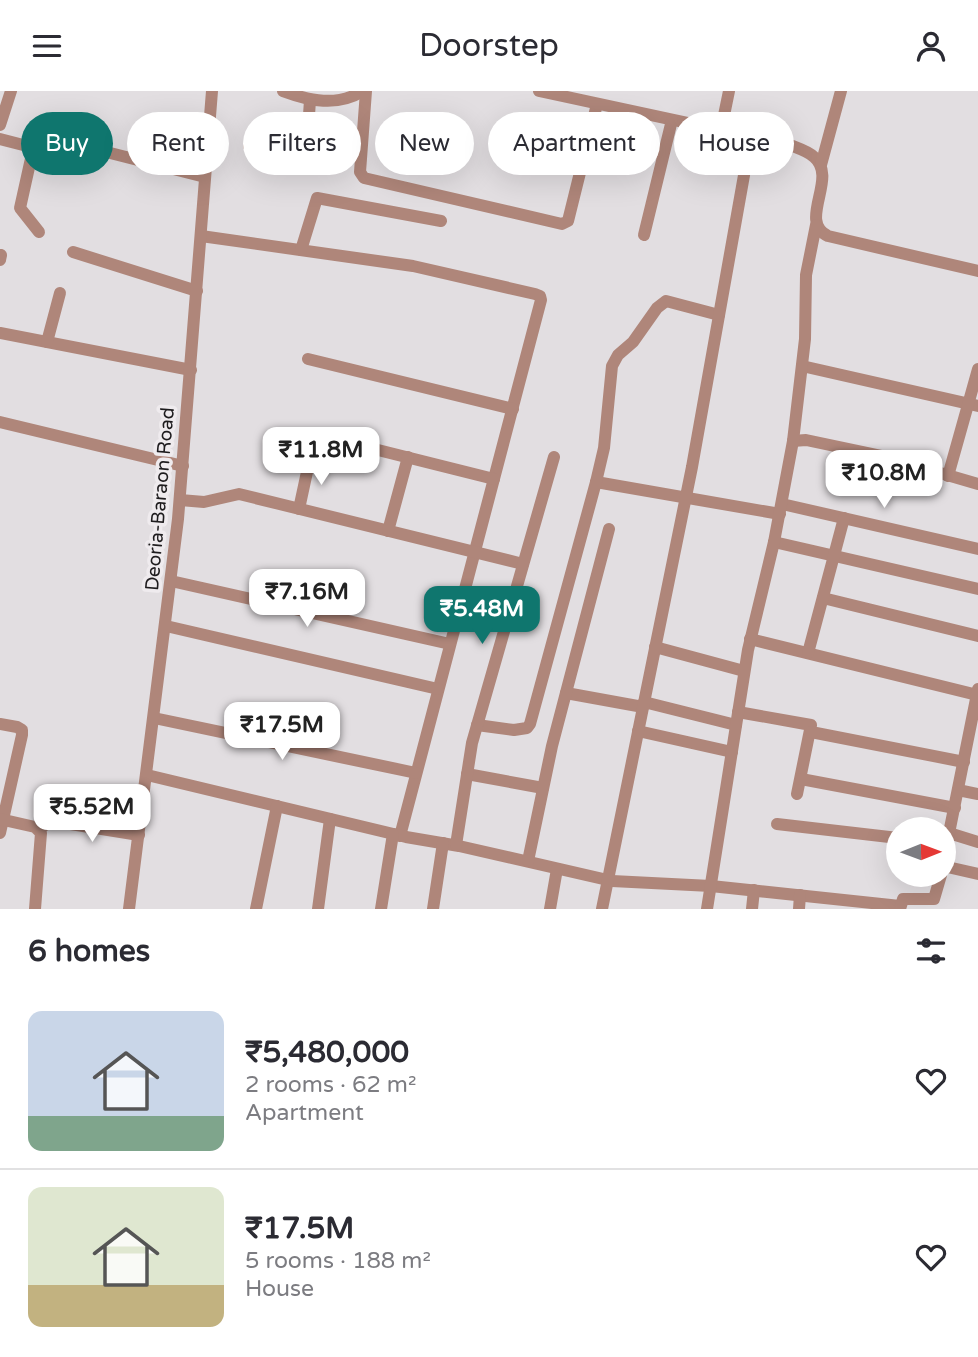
<!DOCTYPE html>
<meta charset="utf-8">
<style>
:root{--surface:#fff;--page:#f7f7f7;--text:#2b2b33;--muted:#7c7c81;--line:#e1e1e2;--accent:#0f766e}
body{margin:0;font-family:"Varela Round",sans-serif;background:var(--page);color:var(--text);height:100vh;display:flex;flex-direction:column;font-size:26px;white-space:nowrap}
*{box-sizing:border-box;margin:0}
p{font-size:23px;color:var(--muted)}
.icon{flex:none;width:38px;height:38px;fill:none;stroke:currentColor;stroke-width:2;stroke-linecap:round;stroke-linejoin:round}
.map{position:relative;height:818px;overflow:hidden}
.sheet{display:flex;flex-direction:column;background:var(--surface);flex:1}
.sheet>*{flex:none}
.banner{position:absolute;left:21px;top:21px;width:936px;height:63px;display:flex;gap:14px}
.needle{width:46px;rotate:89deg}
.tools{position:absolute;left:886px;top:726px;display:grid;gap:14px}
.tools a{display:grid;place-items:center;width:70px;height:70px;border-radius:50%;background:var(--surface);box-shadow:0 7px 28px #0002;font-size:35px}
.price{position:absolute;translate:-50% -60px;padding:0 16px;border-radius:14px;background:#fff;color:#222;font-size:23px;line-height:46px;filter:drop-shadow(0 2px 4px #0008)}
.price::after{content:'';position:absolute;left:50%;top:42px;width:21px;height:16px;margin-left:-10px;background:inherit;clip-path:polygon(0 0,100% 0,50% 100%)}
.price.selected{background:var(--accent);color:#fff}
ul{padding:0;list-style:none}
li{display:flex;align-items:center;gap:21px;height:175px;padding:0 28px}
li+li{border-top:2px solid var(--line)}
li span{display:grid;place-items:center;flex:none;width:196px;height:140px;border-radius:14px;color:#555}
li>.icon{margin-inline-start:auto}
span .icon{width:84px;height:84px;fill:#fffc;stroke-width:1}
li b{font-size:30px}
h2{display:flex;justify-content:space-between;align-items:center;height:84px;padding:0 28px;font-size:30px}
.pill{padding:0 24px;border-radius:32px;background:var(--surface);box-shadow:0 7px 28px #0002;font-size:24px;line-height:63px}
.pill.selected{background:var(--accent);color:#fff}
header{display:flex;justify-content:space-between;align-items:center;height:91px;padding:0 28px;background:var(--surface);font-size:32px;font-weight:600}
.map>svg:first-child{display:block}
</style>
<header><svg class="icon" aria-label="menu" viewBox="0 0 24 24"><path d="M4 6h16M4 12h16M4 18h16"/></svg>Doorstep<svg class="icon" aria-label="person" viewBox="0 0 24 24"><circle cx="12" cy="8" r="4"/><path d="M4 21q1-7 8-7t8 7"/></svg></header>
<div class="map">
<svg width="978" height="818" viewBox="0 0 978 818">
<rect width="100%" height="100%" fill="#e2dee1"/>
<g fill="none" stroke-linecap="round" stroke-linejoin="round">
<g stroke="#af867a" stroke-width="12">
<path d="M283,0C310,10 337,16 363,0"/>
<path d="M366,0L360,81L364,87L562,133L568,130L597,13"/>
<path d="M539,0L790,54C797,57 808,60 814,66C839,87 797,130 828,145L978,180"/>
<path d="M0,34L11,0"/>
<path d="M721,39L729,0"/>
<path d="M0,48L31,56L41,47L47,46L205,86"/>
<path d="M34,54L20,117L39,141"/>
<path d="M249,55C265,57 294,65 307,55L310,9"/>
<path d="M821,74L841,0"/>
<path d="M644,144L672,29"/>
<path d="M201,145L413,175L535,203L540,205L541,209L400,745"/>
<path d="M301,159L317,107L441,130"/>
<path d="M73,161L197,200"/>
<path d="M0,169L1,164"/>
<path d="M0,242L191,279"/>
<path d="M47,251L60,202"/>
<path d="M308,268L513,318"/>
<path d="M802,275L978,315"/>
<path d="M0,331L183,375"/>
<path d="M793,350L806,349L882,365L978,393"/>
<path d="M370,357L494,388"/>
<path d="M948,385L978,278"/>
<path d="M596,391L780,423"/>
<path d="M180,409L204,411L239,403L523,473"/>
<path d="M782,413L978,458"/>
<path d="M299,418L310,367"/>
<path d="M388,440L408,366"/>
<path d="M774,451L978,498"/>
<path d="M171,490L450,553"/>
<path d="M823,507L978,545"/>
<path d="M166,535L438,598"/>
<path d="M750,548L977,604"/>
<path d="M655,556L744,580"/>
<path d="M808,562L844,427"/>
<path d="M566,602L643,616"/>
<path d="M644,611L736,634"/>
<path d="M738,621L811,634L797,703"/>
<path d="M154,627L416,682"/>
<path d="M0,633L17,636L22,639V644L0,742"/>
<path d="M477,634L514,639L527,637L530,633L596,391L604,357L612,275L618,264L633,251L657,217L666,210L719,224"/>
<path d="M638,640L732,661"/>
<path d="M811,641L964,671"/>
<path d="M467,683L543,697"/>
<path d="M147,684L406,746L459,755L612,790L711,795L900,815"/>
<path d="M801,688L955,717"/>
<path d="M958,699L978,703"/>
<path d="M0,728L35,736L41,742L35,818"/>
<path d="M777,733L898,747"/>
<path d="M38,738L52,730L139,744"/>
<path d="M949,742L978,751"/>
<path d="M456,754L472,652L554,366"/>
<path d="M528,770L552,655L609,438"/>
<path d="M943,772L978,598"/>
<path d="M943,775L978,783"/>
<path d="M129,818L178,428L212,0"/>
<path d="M256,818L277,715"/>
<path d="M318,818L330,728"/>
<path d="M381,818L393,743"/>
<path d="M433,818L443,752"/>
<path d="M550,818L557,778"/>
<path d="M602,818L692,376L751,45"/>
<path d="M707,818L748,559L774,451L793,350L805,248L806,184L816,134"/>
<path d="M752,818L754,799"/>
<path d="M799,818L800,804"/>
<path d="M900,818L903,808H934L941,784"/>
</g>
</g>
<g text-anchor="middle" dominant-baseline="central" stroke-width="7" stroke-linejoin="round" paint-order="stroke">
<g font-size="19" fill="#1e1c1e" stroke="#efebee">
<text transform="translate(160 408) rotate(-85)">Deoria-Baraon Road</text>
</g>
</g>
</svg>
<div class="tools">
<a><svg class="needle" viewBox="-14 -14 28 28"><path d="M0-13l5 13h-10z" fill="#e53935"/><path d="M0 13l5-13h-10z" fill="#7c7c81"/></svg></a>
</div>
<b class="price" style="left:321px;top:396px">₹11.8M</b>
<b class="price" style="left:884px;top:419px">₹10.8M</b>
<b class="price" style="left:307px;top:538px">₹7.16M</b>
<b class="price selected" style="left:482px;top:555px">₹5.48M</b>
<b class="price" style="left:282px;top:671px">₹17.5M</b>
<b class="price" style="left:92px;top:753px">₹5.52M</b>
<div class="banner">
<a class="pill selected">Buy</a>
<a class="pill">Rent</a>
<a class="pill">Filters</a>
<a class="pill">New</a>
<a class="pill">Apartment</a>
<a class="pill">House</a>
</div>
</div>
<section class="sheet">
<h2>6 homes<svg class="icon" aria-label="filters" viewBox="0 0 24 24"><path d="M4 7h16M4 17h16"/><circle cx="9" cy="7" r="2"/><circle cx="15" cy="17" r="2"/></svg></h2>
<ul>
<li><span style="background:linear-gradient(#c9d6e8 75%,#7fa58c 0)"><svg class="icon" aria-label="home" viewBox="0 0 24 24"><path d="M3 11l9-7 9 7M6 9v11h12V9"/></svg></span><div><b>₹5,480,000</b><p>2 rooms · 62 m²</p><p>Apartment</p></div><svg class="icon" aria-label="heart" viewBox="0 0 24 24"><path d="M12 20l-8-8c-3-5 5-10 8-4 3-6 11-1 8 4z"/></svg></li>
<li><span style="background:linear-gradient(#dfe7d0 70%,#c2b280 0)"><svg class="icon" aria-label="home" viewBox="0 0 24 24"><path d="M3 11l9-7 9 7M6 9v11h12V9"/></svg></span><div><b>₹17.5M</b><p>5 rooms · 188 m²</p><p>House</p></div><svg class="icon" aria-label="heart" viewBox="0 0 24 24"><path d="M12 20l-8-8c-3-5 5-10 8-4 3-6 11-1 8 4z"/></svg></li>
</ul>
</section>
